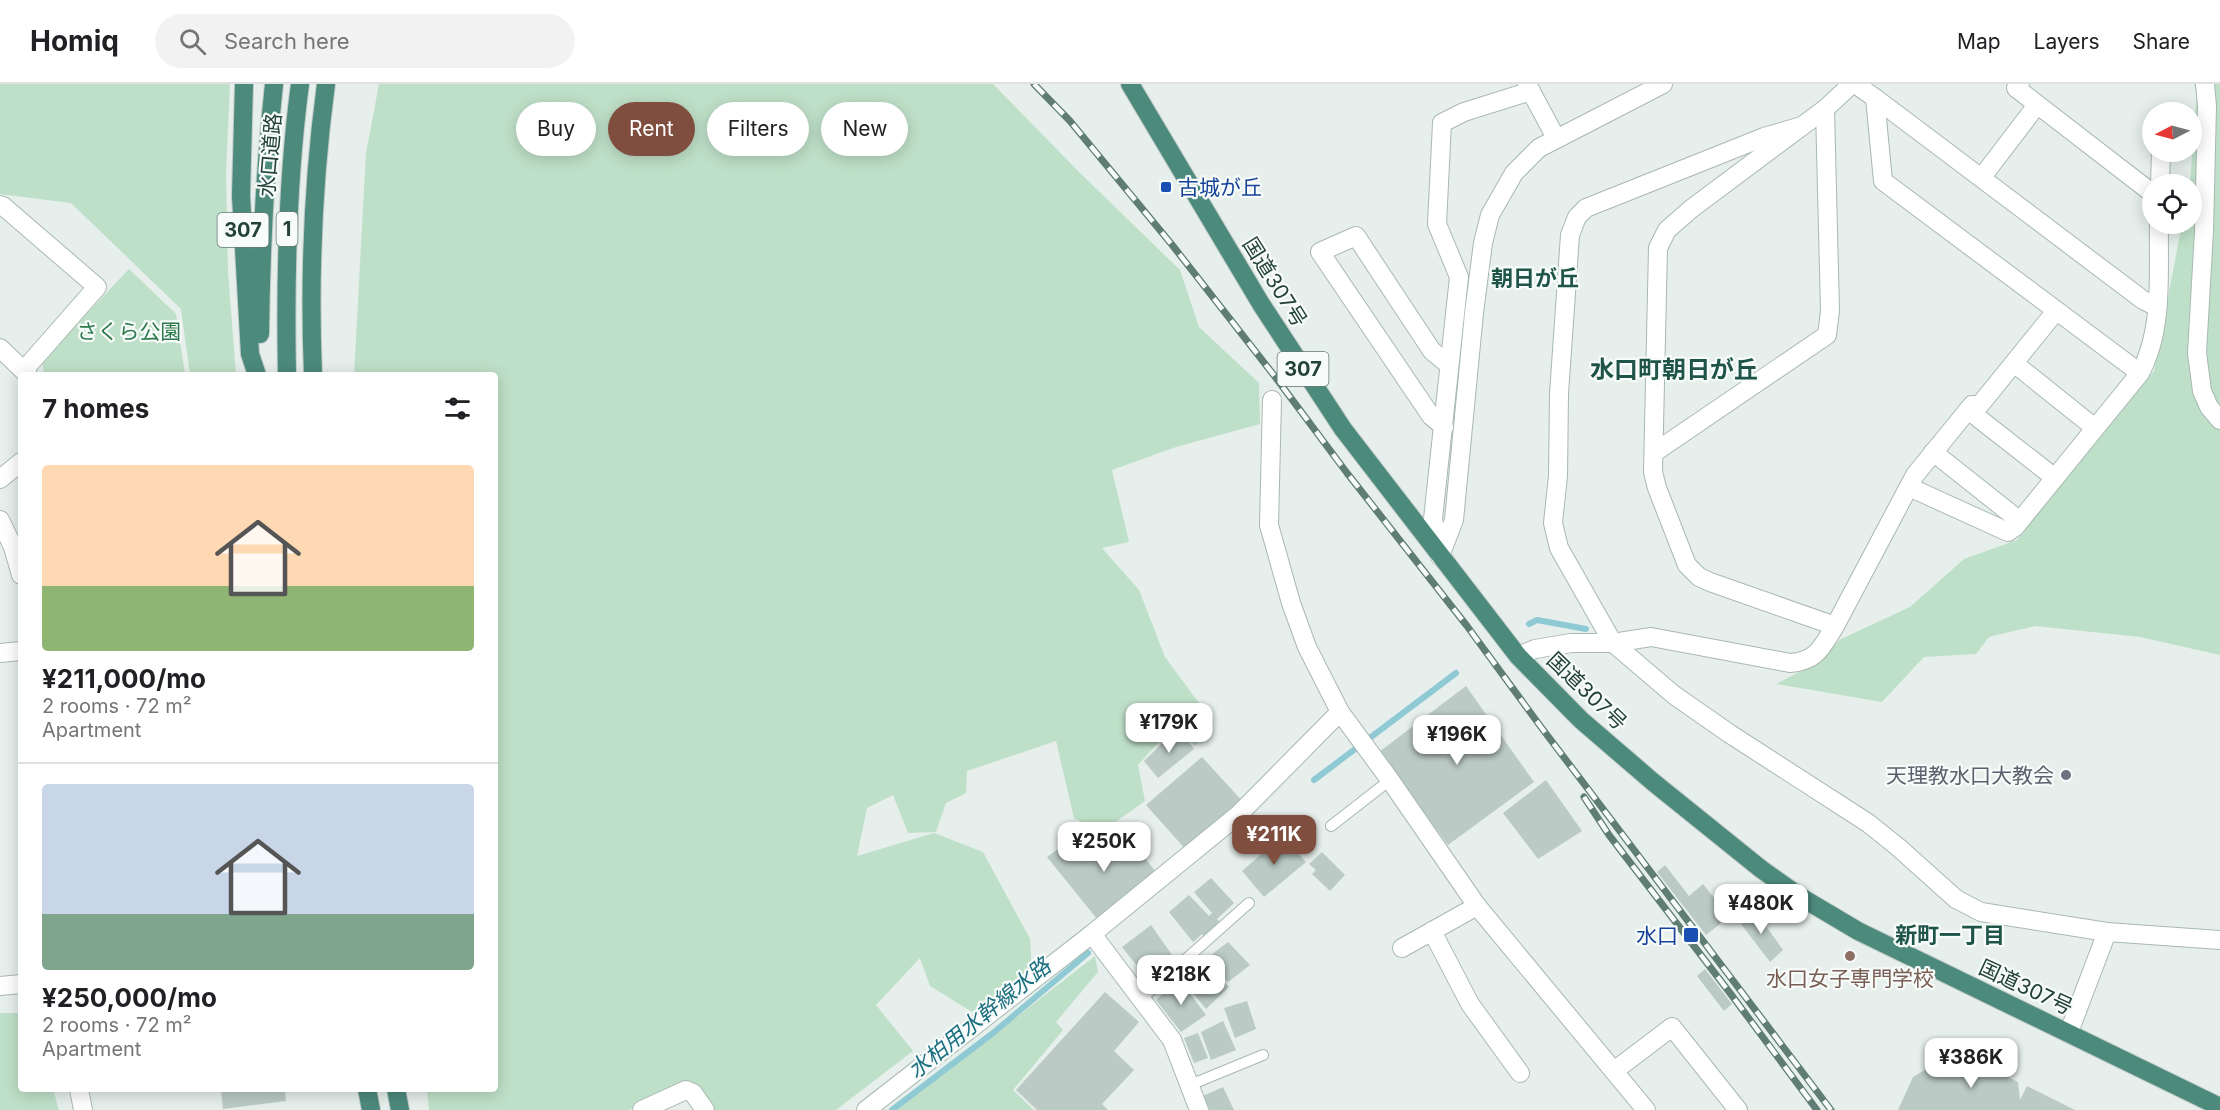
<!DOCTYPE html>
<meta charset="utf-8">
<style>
:root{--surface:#fff;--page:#f2f2f2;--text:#202124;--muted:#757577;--line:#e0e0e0;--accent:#7f4e3f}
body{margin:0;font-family:Inter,"Noto Sans JP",sans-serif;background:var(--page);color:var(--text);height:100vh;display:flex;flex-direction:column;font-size:22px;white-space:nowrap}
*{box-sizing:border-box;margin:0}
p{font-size:20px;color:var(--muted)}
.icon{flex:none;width:33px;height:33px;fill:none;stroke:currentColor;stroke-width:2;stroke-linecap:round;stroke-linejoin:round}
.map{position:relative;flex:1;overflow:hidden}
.panel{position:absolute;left:18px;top:288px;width:480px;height:720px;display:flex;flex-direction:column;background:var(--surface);border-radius:6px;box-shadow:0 3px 15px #0003}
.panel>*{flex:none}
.guide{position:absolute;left:516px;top:18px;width:570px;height:54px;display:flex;gap:12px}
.needle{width:39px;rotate:264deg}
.controls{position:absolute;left:2142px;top:18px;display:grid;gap:12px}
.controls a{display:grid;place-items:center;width:60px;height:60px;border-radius:50%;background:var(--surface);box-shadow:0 3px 15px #0003;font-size:30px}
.price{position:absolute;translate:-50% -51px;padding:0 14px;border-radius:12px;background:#fff;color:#222;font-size:20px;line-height:39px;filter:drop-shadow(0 2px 3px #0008)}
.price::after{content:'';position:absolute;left:50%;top:36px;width:18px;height:14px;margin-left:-9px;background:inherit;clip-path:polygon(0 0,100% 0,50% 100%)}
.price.current{background:var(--accent);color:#fff}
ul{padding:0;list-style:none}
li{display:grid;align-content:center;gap:12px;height:318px;padding:0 24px}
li+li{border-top:2px solid var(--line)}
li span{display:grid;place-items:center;height:186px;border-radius:6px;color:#555}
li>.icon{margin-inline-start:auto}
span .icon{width:108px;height:108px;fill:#fffc;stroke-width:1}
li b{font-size:26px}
h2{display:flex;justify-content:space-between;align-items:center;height:72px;padding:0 24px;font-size:26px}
.chip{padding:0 21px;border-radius:27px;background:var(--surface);box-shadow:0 3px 15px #0003;font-size:21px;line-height:54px}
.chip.current{background:var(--accent);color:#fff}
header{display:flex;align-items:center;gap:36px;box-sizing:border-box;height:84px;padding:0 30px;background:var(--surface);border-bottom:2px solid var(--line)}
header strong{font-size:28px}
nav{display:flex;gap:33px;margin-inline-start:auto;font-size:21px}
.search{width:420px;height:54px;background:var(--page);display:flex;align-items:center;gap:15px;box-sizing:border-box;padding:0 21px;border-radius:33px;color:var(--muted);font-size:22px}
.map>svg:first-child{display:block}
</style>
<header>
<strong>Homiq</strong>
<div class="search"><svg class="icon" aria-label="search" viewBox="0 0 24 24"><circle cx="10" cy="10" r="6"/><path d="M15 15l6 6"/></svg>Search here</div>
<nav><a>Map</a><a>Layers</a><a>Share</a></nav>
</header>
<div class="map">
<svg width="2220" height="1026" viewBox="0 0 2220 1026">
<rect width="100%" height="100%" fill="#e6efeb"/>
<g fill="#bfe0c8">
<path d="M0,0H230L226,89L228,188L236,291H190L181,225L71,119L0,110Z"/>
<path d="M379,0H993L1078,87L1180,186L1199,243L1259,299L1260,340L1176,363L1112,386L1129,458L1102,464L1139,506L1165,573L1213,638L1195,662L1176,639L1138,681L1145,717L1100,749L1074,734L1056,657L967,687L966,709L946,719L936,748L908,749L893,711L867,724L857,772L934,749L983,768L1030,855L1032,888L977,931L930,902L920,874L876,921L913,967L836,1026H709L675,1004L629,1026H429L427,1005H495V291H354L366,69Z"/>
<path d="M2194,0H2220V571L2140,553L2035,542L1989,553L1976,570L1924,573L1882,618L1776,600L1815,580L1841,555L1910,523L1964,475L2017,456L2154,287L2182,140H2192V100H2190L2197,6Z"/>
<path d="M129,185L176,230L185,291H44L42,277Z"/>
<path d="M1095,872L1098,888L1056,938L1063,946L1013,1006L1034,1026H897Z"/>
<path d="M0,929H21V1005H53L59,1026H0Z"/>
</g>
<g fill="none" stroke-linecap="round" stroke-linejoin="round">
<g stroke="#8ec9d4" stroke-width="6">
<path d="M1529,540L1537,536L1586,545"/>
<path d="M1314,696L1456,589"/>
<path d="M892,1026L993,949L1088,869"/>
</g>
</g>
<g fill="#bbcac4">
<path d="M1466,602L1534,698L1448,761L1379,668Z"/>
<path d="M1178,644L1194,665L1158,694L1144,677Z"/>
<path d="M1202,673L1245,720L1187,767L1146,721Z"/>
<path d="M1546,696L1582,747L1538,775L1503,729Z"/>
<path d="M1086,744L1107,765L1125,750L1161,794L1102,841L1047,773Z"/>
<path d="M1282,752L1306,778L1264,813L1242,787Z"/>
<path d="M1322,768L1345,791L1330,807L1312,790L1316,786L1309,780Z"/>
<path d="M1665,781L1689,812L1703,800L1727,830L1724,833L1726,835L1706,851L1657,788Z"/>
<path d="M1211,794L1234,819L1217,835L1222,841L1205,855L1202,850L1193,858L1169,828L1189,811L1209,832L1212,829L1194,808Z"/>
<path d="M1753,824L1783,866L1770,878L1738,836Z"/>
<path d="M1151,841L1172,871L1145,892L1122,863Z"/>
<path d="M1228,858L1250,881L1228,898L1206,875Z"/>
<path d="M1212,885L1229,903L1206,925L1189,904Z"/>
<path d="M1705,885L1732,920L1724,927L1697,892Z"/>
<path d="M1179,895L1206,931L1181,948L1156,916Z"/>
<path d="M1105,908L1139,938L1114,967L1134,986L1102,1020L1108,1026H1037L1016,1006Z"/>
<path d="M1247,917L1256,945L1235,954L1224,924Z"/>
<path d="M1223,937L1236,966L1211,976L1201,948Z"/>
<path d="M1198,949L1208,974L1194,979L1184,954Z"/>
<path d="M1956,967L2018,998L2020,1016L2027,1002L2075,1026H1898L1913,993Z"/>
<path d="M1223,1003L1234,1026H1210L1203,1012Z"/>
<path d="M221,1005H285L286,1017L223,1025Z"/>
</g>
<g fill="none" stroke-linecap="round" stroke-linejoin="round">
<g stroke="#a8b8b2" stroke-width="12">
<g id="service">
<path d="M1331,742L1390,696"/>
<path d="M1141,915L1249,819"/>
<path d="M1190,1001L1263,971"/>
</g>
</g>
<g stroke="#a8b8b2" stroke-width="20">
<g id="minor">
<path d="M1527,0L1556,54"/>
<path d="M1855,0L1875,14L1883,97L2140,289"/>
<path d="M2020,0L2016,4L2152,109"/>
<path d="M2205,0L2207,22L2204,147L2197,269L2202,307L2209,323L2220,336"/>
<path d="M1875,14L2143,216L2157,223"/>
<path d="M1802,42L1764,53L1586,124L1577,133L1570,151L1559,310L1558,392L1553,439L1559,464L1613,559L1674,611L1730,650L1868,739L1898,763L1956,815L1981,828L2107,848L2220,856"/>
<path d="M1982,93L2037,21"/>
<path d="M2160,100L2161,68"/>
<path d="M0,121L3,122L97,203L24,286"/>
<path d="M0,264L28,291"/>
<path d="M2015,280L2095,344"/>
<path d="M1272,316L1269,441L1291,519L1307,563L1340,628L1390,696L1477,822L1646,1026"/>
<path d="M1968,326L2055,394"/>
<path d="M1444,343L1431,332L1320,168L1356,152L1432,267L1449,281"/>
<path d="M1655,368L1827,251L1830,227L1825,25"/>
<path d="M1933,368L2020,437"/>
<path d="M0,395L21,378"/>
<path d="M1909,403L2008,448L2015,443L2140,289C2164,245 2158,188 2159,140"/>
<path d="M0,436L13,463L21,491"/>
<path d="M1440,472L1454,436L1474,229L1483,159L1490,131L1514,89L1539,64L1663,0"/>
<path d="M1440,472L1433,435L1459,193L1437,140L1442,39L1464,28L1531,7"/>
<path d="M1835,542L1710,498L1699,493L1687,481L1657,404L1653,388L1658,164L1667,146L1691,125L1825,25L1852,0"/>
<path d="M0,569L21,567"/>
<path d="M1518,572L1535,565L1571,559H1613L1651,553L1790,579C1817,577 1822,563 1835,542L1915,391L1968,326L1972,321L1979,322L2056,227"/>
<path d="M1432,847L1470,920L1520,989"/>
<path d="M1092,850L1172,956L1199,1026"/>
<path d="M1402,864L1477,822"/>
<path d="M2069,948L2107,848"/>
<path d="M1614,987L1672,943L1738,1026"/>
<path d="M79,1005L83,1026"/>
<path d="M642,1026L686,1006L693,1009L705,1026"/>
<path d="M866,1026L1092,850L1238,731L1340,628"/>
</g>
</g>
<g stroke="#a8b8b2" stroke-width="20">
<path id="tertiary" d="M0,902L21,900"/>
</g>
<g stroke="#c2cac8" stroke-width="20">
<g id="trunk">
<path d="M244,0L241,112L250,270L257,291"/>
<path d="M1130,0L1261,220L1343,345L1518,572L1581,636L1653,698L1761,785L1799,812L1858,847L2220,1023"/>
<path d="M260,250C261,166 265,83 274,0"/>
<path d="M287,291C285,193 287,98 300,0"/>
<path d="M313,291C309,194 313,97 326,0"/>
<path d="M367,1005L371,1026"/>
<path d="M396,1005L400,1026"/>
</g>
</g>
<use href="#service" stroke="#fff" stroke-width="10"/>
<use href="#minor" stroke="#fff" stroke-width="18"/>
<use href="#tertiary" stroke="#fff" stroke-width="18"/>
<use href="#trunk" stroke="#4c8a7c" stroke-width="18"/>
<g stroke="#5f7d75" stroke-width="7">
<g id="rail">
<path d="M1034,0L1070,37L1173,162L1273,290L1347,389L1467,542L1541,643L1831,1026"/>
<path d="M1584,713L1609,751L1730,909L1817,1026"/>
</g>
</g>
<use href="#rail" stroke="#f7fbf9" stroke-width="4.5" stroke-dasharray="14" stroke-linecap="butt"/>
</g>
<g fill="#1a4fb4" stroke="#f7fbf9" stroke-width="2">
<rect x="1160" y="97" width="12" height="12" rx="3"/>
<rect x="1683" y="843" width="16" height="16" rx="3"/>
</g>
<circle fill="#6b7280" stroke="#f7fbf9" stroke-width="2" cx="2066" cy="691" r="6"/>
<circle fill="#8d6e63" stroke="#f7fbf9" stroke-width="2" cx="1850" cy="872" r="6"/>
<g text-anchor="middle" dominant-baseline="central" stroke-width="4.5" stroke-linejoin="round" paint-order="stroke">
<g fill="#f7fbf9" stroke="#637a73" stroke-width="1.5">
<rect x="276.5" y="128" width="21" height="34" rx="4.5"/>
<rect x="217.5" y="129" width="51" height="34" rx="4.5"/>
<rect x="1277.5" y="268" width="51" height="34" rx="4.5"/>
</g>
<g font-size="20" font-weight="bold" fill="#24423a">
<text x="287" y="145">1</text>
<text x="243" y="146">307</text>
<text x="1303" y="285">307</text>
</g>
<g font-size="21" fill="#24423a" stroke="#f7fbf9">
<text transform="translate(270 71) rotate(-85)">水口道路</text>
<text transform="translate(1275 198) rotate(58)">国道307号</text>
<text transform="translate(1587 607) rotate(44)">国道307号</text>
<text transform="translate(2026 903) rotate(25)">国道307号</text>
</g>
<g font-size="21" fill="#164399" stroke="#f7fbf9" text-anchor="start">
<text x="1178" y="103">古城が丘</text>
<text x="1678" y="851" text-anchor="end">水口</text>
</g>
<g font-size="21" fill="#2d7a4b" stroke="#f7fbf9">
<text x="129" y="247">さくら公園</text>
</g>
<g font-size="21" fill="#5b616d" stroke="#f7fbf9" text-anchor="end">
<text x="2054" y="691">天理教水口大教会</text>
</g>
<g font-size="21" fill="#785e54" stroke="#f7fbf9">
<text x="1850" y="894">水口女子専門学校</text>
</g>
<g font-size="22" font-weight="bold" fill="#1f5548" stroke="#f7fbf9">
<text x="1535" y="194">朝日が丘</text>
<text x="1950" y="851">新町一丁目</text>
</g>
<g font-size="22" font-style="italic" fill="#1c6f80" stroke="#f7fbf9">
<text transform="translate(979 934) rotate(-39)">水柏用水幹線水路</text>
</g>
<g font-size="24" font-weight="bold" fill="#1f5548" stroke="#f7fbf9">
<text x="1674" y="285">水口町朝日が丘</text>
</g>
</g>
</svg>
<div class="controls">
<a><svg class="needle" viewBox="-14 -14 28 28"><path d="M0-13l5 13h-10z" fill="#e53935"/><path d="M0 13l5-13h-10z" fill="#757577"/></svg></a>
<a><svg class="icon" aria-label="locate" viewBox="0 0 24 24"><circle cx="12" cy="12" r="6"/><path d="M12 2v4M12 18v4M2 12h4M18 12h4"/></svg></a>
</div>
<b class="price" style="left:1169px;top:670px">¥179K</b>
<b class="price" style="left:1457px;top:682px">¥196K</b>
<b class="price current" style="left:1274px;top:782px">¥211K</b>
<b class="price" style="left:1104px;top:789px">¥250K</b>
<b class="price" style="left:1761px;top:851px">¥480K</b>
<b class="price" style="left:1181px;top:922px">¥218K</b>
<b class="price" style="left:1971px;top:1005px">¥386K</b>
<div class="guide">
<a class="chip">Buy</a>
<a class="chip current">Rent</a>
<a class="chip">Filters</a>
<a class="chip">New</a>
</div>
<section class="panel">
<h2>7 homes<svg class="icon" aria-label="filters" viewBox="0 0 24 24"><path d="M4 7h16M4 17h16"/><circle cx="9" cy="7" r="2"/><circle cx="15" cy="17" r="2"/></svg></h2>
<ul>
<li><span style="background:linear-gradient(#ffd9b3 65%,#8fb573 0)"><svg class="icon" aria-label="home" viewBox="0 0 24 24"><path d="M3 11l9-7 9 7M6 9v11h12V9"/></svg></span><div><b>¥211,000/mo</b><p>2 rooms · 72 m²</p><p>Apartment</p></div></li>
<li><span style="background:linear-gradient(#c9d6e8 70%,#7fa58c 0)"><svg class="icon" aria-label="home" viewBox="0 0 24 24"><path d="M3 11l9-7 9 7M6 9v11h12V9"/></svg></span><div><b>¥250,000/mo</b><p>2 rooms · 72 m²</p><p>Apartment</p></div></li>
</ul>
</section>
</div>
